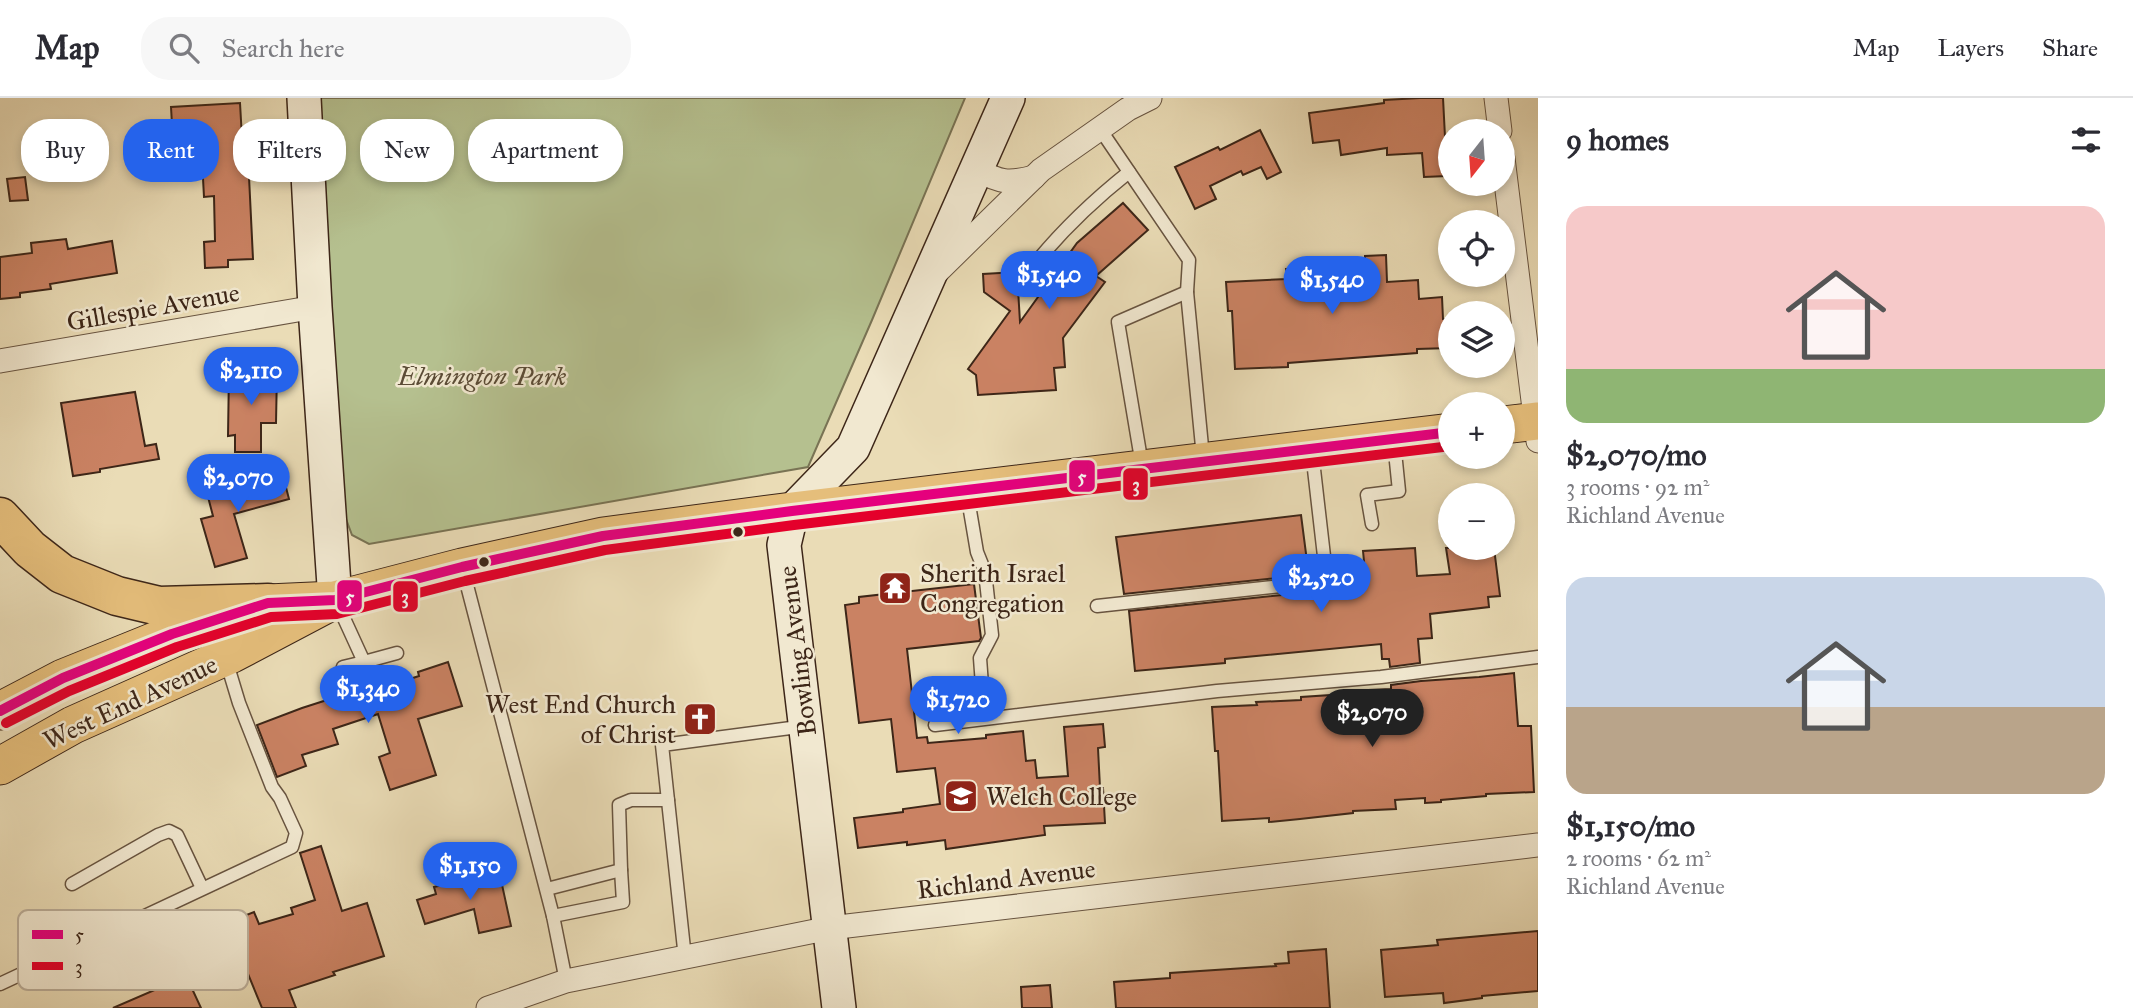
<!DOCTYPE html>
<meta charset="utf-8">
<style>
:root{--surface:#fff;--page:#f7f7f7;--text:#2b2b33;--muted:#7c7c81;--line:#e1e1e2;--accent:#2563eb}
body{margin:0;font-family:"IM FELL Great Primer",serif;background:var(--page);color:var(--text);height:100vh;display:flex;flex-direction:column;font-size:26px;white-space:nowrap}
*{box-sizing:border-box;margin:0}
p{font-size:23px;color:var(--muted)}
.icon{flex:none;width:38px;height:38px;fill:none;stroke:currentColor;stroke-width:2;stroke-linecap:round;stroke-linejoin:round}
.map{position:relative;flex:1;overflow:hidden}
.panel{display:flex;flex-direction:column;background:var(--surface);width:595px}
.panel>*{flex:none}
.hud{position:absolute;left:21px;top:21px;width:665px;height:63px;display:flex;gap:14px}
.needle{width:46px;rotate:197deg}
.buttons{position:absolute;left:1438px;top:21px;display:grid;gap:14px}
.buttons a{display:grid;place-items:center;width:77px;height:77px;border-radius:50%;background:var(--surface);box-shadow:0 4px 10px #0003;font-size:35px}
.price{position:absolute;translate:-50% -60px;padding:0 16px;border-radius:24px;background:var(--accent);color:#fff;font-size:23px;line-height:46px;filter:drop-shadow(0 2px 4px #0008)}
.price::after{content:'';position:absolute;left:50%;top:42px;width:21px;height:16px;margin-left:-10px;background:inherit;clip-path:polygon(0 0,100% 0,50% 100%)}
.price.current{background:#222;color:#fff}
ul{padding:0;list-style:none}
li{display:grid;align-content:center;gap:14px;height:371px;padding:0 28px}
li span{display:grid;place-items:center;height:217px;border-radius:21px;color:#555}
li>.icon{margin-inline-start:auto}
span .icon{width:126px;height:126px;fill:#fffc;stroke-width:1}
li b{font-size:30px}
h2{display:flex;justify-content:space-between;align-items:center;height:84px;padding:0 28px;font-size:30px}
.tag{padding:0 24px;border-radius:28px;background:var(--surface);box-shadow:0 4px 10px #0003;font-size:24px;line-height:63px}
.tag.current{background:var(--accent);color:#fff}
header{display:flex;align-items:center;gap:42px;box-sizing:border-box;height:98px;padding:0 35px;background:var(--surface);border-bottom:2px solid var(--line)}
header strong{font-size:33px}
nav{display:flex;gap:38px;margin-inline-start:auto;font-size:24px}
.search{width:490px;height:63px;background:var(--page);display:flex;align-items:center;gap:18px;box-sizing:border-box;padding:0 24px;border-radius:28px;color:var(--muted);font-size:26px}
main{display:flex;flex:1;min-height:0}
.map>svg:first-child{display:block}
</style>
<header>
<strong>Map</strong>
<div class="search"><svg class="icon" aria-label="search" viewBox="0 0 24 24"><circle cx="10" cy="10" r="6"/><path d="M15 15l6 6"/></svg>Search here</div>
<nav><a>Map</a><a>Layers</a><a>Share</a></nav>
</header>
<main>
<div class="map">
<svg width="1538" height="910" viewBox="0 0 1538 910">
<rect width="100%" height="100%" fill="#eadcb6"/>
<filter id="stains"><feTurbulence type="fractalNoise" baseFrequency=".00286" numOctaves="4"/><feColorMatrix values="0 0 0 0 .2 0 0 0 0 .09 0 0 0 0 .02 0 0 0 .5 -.17"/></filter>
<radialGradient id="worn" r=".72"><stop offset=".6" stop-color="#630" stop-opacity="0"/><stop offset="1" stop-color="#630" stop-opacity=".3"/></radialGradient>
<path fill="#b5c08f" stroke="#797354" stroke-width="2" d="M320,0H965L872,222L808,369L369,446L352,437L343,413Z"/>
<g fill="#ca8263" stroke="#3d2618" stroke-width="2">
<path d="M1420,0H1443L1447,78L1424,79L1422,55L1387,57V50L1341,57L1339,42L1313,45L1309,15L1384,5V2Z"/>
<path d="M240,5L243,58H248L253,161L228,162V169L205,170L204,144L215,143L214,98L204,99L201,43L173,44L171,9Z"/>
<path d="M1260,32L1281,74L1267,81L1261,69L1243,77L1241,73L1210,88L1216,101L1195,111L1175,69L1218,49L1220,52Z"/>
<path d="M157,33L158,61L133,62L132,34Z"/>
<path d="M25,79L28,102L10,103L7,81Z"/>
<path d="M1123,105L1148,132L1096,178L1105,184L1063,240L1065,269L1054,270L1056,292L978,297L976,277L968,271L1010,213L984,194L983,176L1017,174L1020,224L1077,145Z"/>
<path d="M66,141L68,151L112,143L117,175L50,186L51,191L20,195V199L0,201V159L32,155L31,145Z"/>
<path d="M1386,157L1387,184L1418,182L1419,201L1442,199L1443,221H1451V250L1417,251V255L1288,265V269L1235,271L1232,213H1228L1226,184L1287,181L1286,171L1365,166V158Z"/>
<path d="M229,273H277L276,325H261V354H235V337L228,338Z"/>
<path d="M135,294L145,348L156,346L159,361L100,371V374L73,378L61,305Z"/>
<path d="M282,374L289,401L234,416L247,460L215,469L201,421L213,418L207,395Z"/>
<path d="M1301,417L1308,471L1297,478L1124,496L1116,439Z"/>
<path d="M1415,450L1417,478L1450,476L1446,450H1494L1500,498L1488,499L1489,509L1430,516L1432,540L1418,541L1420,565L1390,569L1389,561H1382L1381,546L1225,561V565L1135,573L1129,513L1301,495L1310,490V495L1353,491L1351,464L1364,463L1363,453Z"/>
<path d="M974,486L981,540L979,543L907,551L917,640L927,639L928,645L986,640V637L1023,633L1026,663L1035,662L1037,680L1068,678L1064,629L1103,626L1105,649L1098,650L1100,690H1103L1105,725L1044,728L1045,737L946,751L945,742L907,747V744L858,750L854,720L903,714V711L940,706L935,670L897,674L891,621L859,625L845,507L859,505V499Z"/>
<path d="M448,564L462,608L418,621L436,677L390,692L379,659L390,655L378,616L333,631L338,646L302,657L306,668L277,679L257,627L302,610L383,584L385,589L419,578L418,574Z"/>
<path d="M1514,575L1518,628H1531L1534,694L1486,696V698L1441,702V704L1425,705V700L1395,702L1396,711L1353,713V715L1300,721L1269,724V720L1222,723L1218,653H1215L1212,609L1257,607L1256,604L1301,602V599L1346,596V593L1391,591V587L1421,583L1479,579Z"/>
<path d="M321,748L342,813L367,805L384,858L333,874L335,877L289,892L296,910H262L239,854L235,855L230,843L181,867L201,910H113L157,891L146,866L187,848L179,830L204,818L211,831L254,814L259,826L293,816L291,810L315,802L300,755Z"/>
<path d="M499,773L511,828L479,835L474,811L425,826L417,802L436,796L434,789Z"/>
<path d="M1538,833V893L1482,898V900L1444,905L1443,895L1385,899L1381,852L1438,847L1437,842Z"/>
<path d="M1326,851L1330,910H1116L1114,884L1170,880V875L1276,868L1275,866L1289,865L1288,854Z"/>
<path d="M1050,887L1052,910H1022L1021,889Z"/>
</g>
<g fill="none" stroke-linecap="round" stroke-linejoin="round">
<g stroke="#685440" stroke-width="15">
<g id="lane">
<path d="M1100,31L1189,162L1187,194L1203,359"/>
<path d="M1026,177C1056,138 1090,105 1129,74"/>
<path d="M1142,367L1118,224L1187,194"/>
<path d="M967,395L977,454L985,474L992,537L980,560L983,601"/>
<path d="M1372,426L1367,397L1399,393L1394,344"/>
<path d="M463,472L553,818L566,883"/>
<path d="M337,505L364,564L397,555"/>
<path d="M1097,508L1300,486L1318,475L1324,458L1312,354"/>
<path d="M343,569L364,564"/>
<path d="M935,627L1217,593L1381,579L1538,559"/>
<path d="M72,786L158,737L169,733L177,737L202,790"/>
<path d="M547,791L621,772L619,707L631,702H668"/>
<path d="M553,818L623,804L621,772"/>
<path d="M685,860L662,647L806,628"/>
<path d="M0,886L292,749L296,735L280,700L272,689L239,605L226,562"/>
</g>
</g>
<g stroke="#685440" stroke-width="25">
<g id="street">
<path d="M1496,0L1500,33"/>
<path d="M1503,60L1538,343"/>
<path d="M976,72C1001,84 1007,86 1034,79"/>
<path d="M938,173L1041,72L1128,11L1150,0"/>
<path d="M0,263L315,209"/>
<path d="M488,910L566,883L830,830L1538,747"/>
</g>
</g>
<g stroke="#3d2618" stroke-width="36">
<g id="secondary">
<path d="M304,0L315,209L335,502"/>
<path d="M839,910L784,447L792,413L853,350L1008,0"/>
</g>
</g>
<g stroke="#3d2618" stroke-width="39">
<g id="primary">
<path d="M1503,327L1538,323"/>
<path d="M0,613L63,580L172,536L268,505L335,502L462,469L603,438L792,413L1451,334"/>
<path d="M0,668L73,627L232,556L325,507"/>
</g>
</g>
<g stroke="#3d2618" stroke-width="41">
<path id="highway" d="M0,419L30,451L62,476L117,498L159,508L268,505"/>
</g>
<use href="#lane" stroke="#f1e8d0" stroke-width="12"/>
<use href="#street" stroke="#f1e8d0" stroke-width="23"/>
<use href="#secondary" stroke="#f1e8d0" stroke-width="33"/>
<use href="#primary" stroke="#e5be7b" stroke-width="37"/>
<use href="#highway" stroke="#e5be7b" stroke-width="38"/>
<g stroke="#f1e8d0" stroke-width="16">
<path id="bus-1" d="M0,613L63,580L172,536L268,505L335,502L462,469L603,438L792,413L1451,334"/>
</g>
<g stroke="#f1e8d0" stroke-width="16">
<path id="bus-2" d="M6,625L69,593L177,549L271,519L337,516L465,483L605,452L794,427L1451,348"/>
</g>
<use href="#bus-1" stroke="#e5007d" stroke-width="10"/>
<use href="#bus-2" stroke="#e4002b" stroke-width="10"/>
</g>
<defs>
<g id="temple-square" transform="scale(1.75)"><rect x="-9" y="-9" width="18" height="18" rx="4" fill="#8f2418" stroke="#f1e8d0"/><path d="M0-6L5-2H3V0L6.5 2.5H4V6H1.5V3h-3V6H-4V2.5H-6.5L-3 0V-2H-5Z" fill="#fff"/></g>
<g id="church-square" transform="scale(1.75)"><rect x="-9" y="-9" width="18" height="18" rx="4" fill="#8f2418" stroke="#f1e8d0"/><path d="M-1.2-6h2.4v3.5h3.3v2.4h-3.3V6h-2.4V-.1h-3.3v-2.4h3.3Z" fill="#fff"/></g>
<g id="school-square" transform="scale(1.75)"><rect x="-9" y="-9" width="18" height="18" rx="4" fill="#8f2418" stroke="#f1e8d0"/><path d="M0-5L7-2L0 1L-7-2ZM-4 1L0 2.5L4 1V4Q0 6-4 4Z" fill="#fff"/></g>
</defs>
<g fill-rule="evenodd">
<use href="#temple-square" x="895" y="490"/>
<use href="#church-square" x="700" y="621"/>
<use href="#school-square" x="961" y="698"/>
</g>
<g fill="#3d2618" stroke="#f1e8d0" stroke-width="2.5">
<circle cx="738" cy="434" r="6"/>
<circle cx="484" cy="464" r="6"/>
</g>
<g text-anchor="middle" dominant-baseline="central" stroke-width="5" stroke-linejoin="round" paint-order="stroke">
<g font-size="26" fill="#3d2618" stroke="#f1e8d0">
<text transform="translate(153 209) rotate(-10)">Gillespie Avenue</text>
<text transform="translate(797 553) rotate(-97)">Bowling Avenue</text>
<text transform="translate(130 604) rotate(-25)">West End Avenue</text>
<text transform="translate(1006 781) rotate(-7)">Richland Avenue</text>
</g>
<g font-size="26" font-style="italic" fill="#5b4c36" stroke="#f1e8d0">
<text x="482" y="278">Elmington Park</text>
</g>
<g font-size="26" fill="#3d2618" stroke="#f1e8d0" text-anchor="start">
<text x="920" y="475">Sherith Israel<tspan x="920" dy="30">Congregation</tspan></text>
<text x="676" y="606" text-anchor="end">West End Church<tspan x="676" dy="30">of Christ</tspan></text>
<text x="986" y="698">Welch College</text>
</g>
</g>
<rect x="18" y="812" width="230" height="80" rx="10" fill="#f1e8d0" stroke="#bbae99" stroke-width="2"/>
<rect x="32" y="832" width="31" height="9" fill="#e5007d"/>
<rect x="32" y="864" width="31" height="8" fill="#e4002b"/>
<g font-size="19" fill="#3d2618">
<text x="75" y="843">5</text>
<text x="75" y="875">3</text>
</g>
<g stroke="#f1e8d0" stroke-width="2.5">
<rect x="1068" y="361" width="28" height="34" rx="7" fill="#e5007d"/>
<rect x="1122" y="369" width="27" height="34" rx="7" fill="#e4002b"/>
<rect x="336" y="481" width="27" height="34" rx="7" fill="#e5007d"/>
<rect x="392" y="482" width="27" height="33" rx="7" fill="#e4002b"/>
</g>
<g font-size="19" text-anchor="middle" font-weight="bold" fill="#fff">
<text x="1082" y="385">5</text>
<text x="1136" y="393">3</text>
<text x="350" y="505">5</text>
<text x="405" y="505">3</text>
</g>
<rect width="100%" height="100%" filter="url(#stains)"/>
<rect width="100%" height="100%" fill="url(#worn)"/>
</svg>
<div class="buttons">
<a><svg class="needle" viewBox="-14 -14 28 28"><path d="M0-13l5 13h-10z" fill="#e53935"/><path d="M0 13l5-13h-10z" fill="#7c7c81"/></svg></a>
<a><svg class="icon" aria-label="locate" viewBox="0 0 24 24"><circle cx="12" cy="12" r="6"/><path d="M12 2v4M12 18v4M2 12h4M18 12h4"/></svg></a>
<a><svg class="icon" aria-label="layers" viewBox="0 0 24 24"><path d="M12 4l9 5-9 5-9-5zM3 14l9 5 9-5"/></svg></a>
<a>+</a>
<a>−</a>
</div>
<b class="price" style="left:1049px;top:213px">$1,540</b>
<b class="price" style="left:1332px;top:218px">$1,540</b>
<b class="price" style="left:251px;top:309px">$2,110</b>
<b class="price" style="left:238px;top:416px">$2,070</b>
<b class="price" style="left:1321px;top:516px">$2,520</b>
<b class="price" style="left:368px;top:627px">$1,340</b>
<b class="price" style="left:958px;top:638px">$1,720</b>
<b class="price current" style="left:1372px;top:651px">$2,070</b>
<b class="price" style="left:470px;top:804px">$1,150</b>
<div class="hud">
<a class="tag">Buy</a>
<a class="tag current">Rent</a>
<a class="tag">Filters</a>
<a class="tag">New</a>
<a class="tag">Apartment</a>
</div>
</div>
<section class="panel">
<h2>9 homes<svg class="icon" aria-label="filters" viewBox="0 0 24 24"><path d="M4 7h16M4 17h16"/><circle cx="9" cy="7" r="2"/><circle cx="15" cy="17" r="2"/></svg></h2>
<ul>
<li><span style="background:linear-gradient(#f6c9c9 75%,#8fb573 0)"><svg class="icon" aria-label="home" viewBox="0 0 24 24"><path d="M3 11l9-7 9 7M6 9v11h12V9"/></svg></span><div><b>$2,070/mo</b><p>3 rooms · 92 m²</p><p>Richland Avenue</p></div></li>
<li><span style="background:linear-gradient(#c9d6e8 60%,#b9a48a 0)"><svg class="icon" aria-label="home" viewBox="0 0 24 24"><path d="M3 11l9-7 9 7M6 9v11h12V9"/></svg></span><div><b>$1,150/mo</b><p>2 rooms · 62 m²</p><p>Richland Avenue</p></div></li>
</ul>
</section>
</main>
